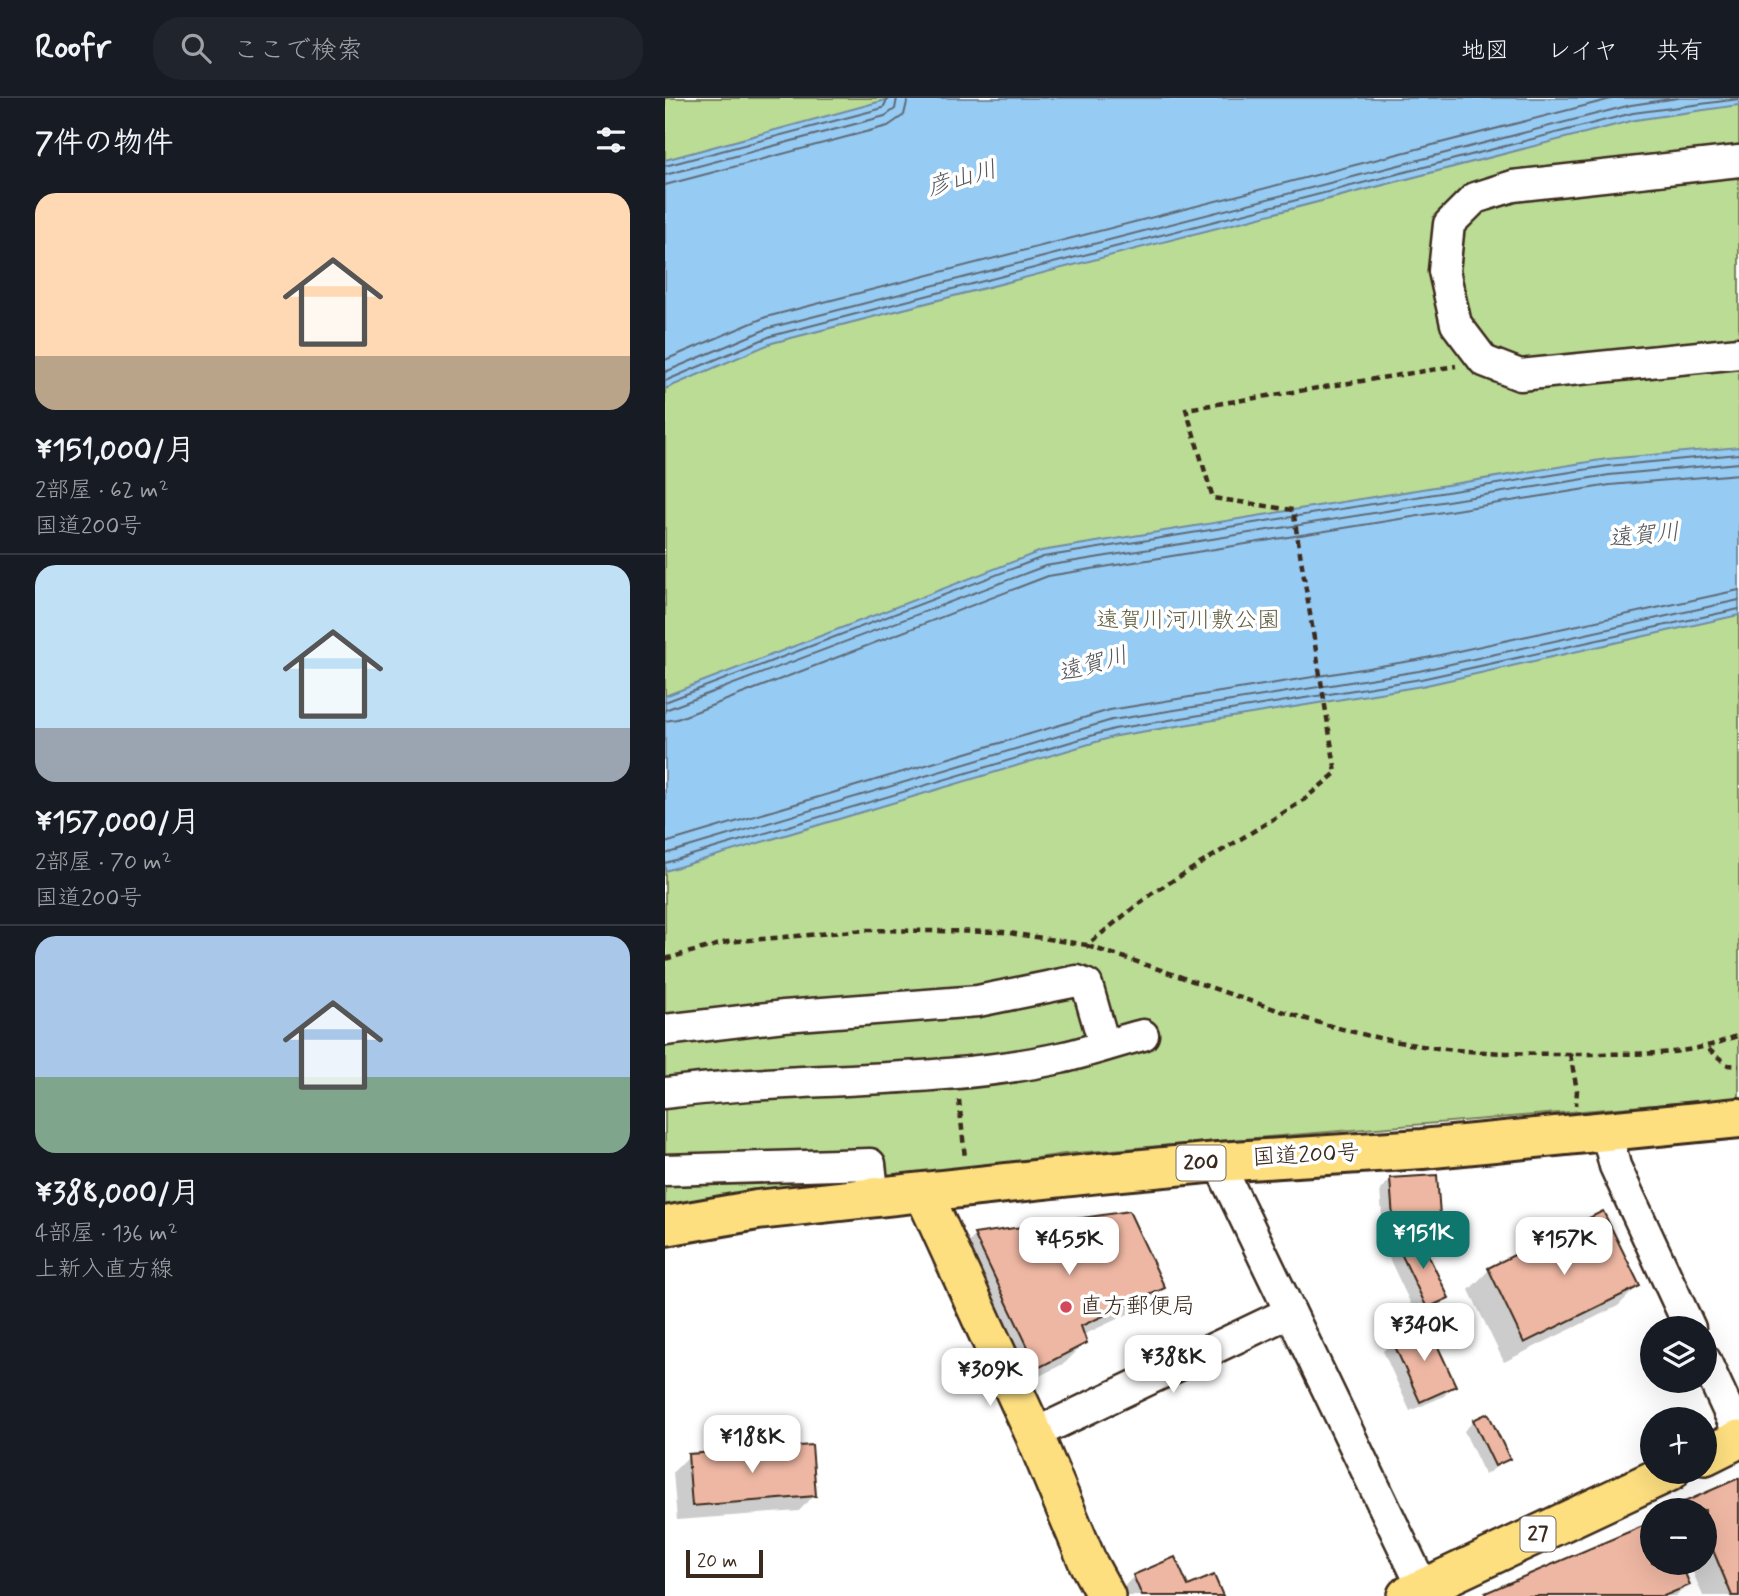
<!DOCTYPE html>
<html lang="ja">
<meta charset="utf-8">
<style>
:root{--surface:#171b24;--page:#20242c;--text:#f1f3f6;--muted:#9ea1a6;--line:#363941;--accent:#0f766e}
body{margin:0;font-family:Mynerve,"Klee One",sans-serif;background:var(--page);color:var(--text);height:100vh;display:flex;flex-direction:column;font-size:26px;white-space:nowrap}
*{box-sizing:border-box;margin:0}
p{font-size:23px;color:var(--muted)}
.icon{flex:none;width:38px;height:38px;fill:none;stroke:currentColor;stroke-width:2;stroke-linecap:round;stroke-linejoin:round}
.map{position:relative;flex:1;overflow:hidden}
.sheet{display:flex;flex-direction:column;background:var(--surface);width:665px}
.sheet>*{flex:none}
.controls{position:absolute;left:975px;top:1218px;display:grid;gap:14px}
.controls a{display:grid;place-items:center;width:77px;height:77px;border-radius:50%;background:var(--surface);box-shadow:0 7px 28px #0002;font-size:35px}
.scale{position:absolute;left:21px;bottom:18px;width:77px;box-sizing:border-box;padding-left:7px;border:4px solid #3b2a1e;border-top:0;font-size:19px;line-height:24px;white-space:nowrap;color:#3b2a1e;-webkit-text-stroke:5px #fff;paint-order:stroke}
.price{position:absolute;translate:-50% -60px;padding:0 16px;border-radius:14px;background:#fff;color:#222;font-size:23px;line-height:46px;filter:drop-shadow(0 2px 4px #0008)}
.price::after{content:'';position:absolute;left:50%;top:42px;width:21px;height:16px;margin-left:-10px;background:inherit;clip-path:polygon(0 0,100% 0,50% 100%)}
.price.active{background:var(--accent);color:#fff}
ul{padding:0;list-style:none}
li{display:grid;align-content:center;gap:14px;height:371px;padding:0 35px}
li+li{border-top:2px solid var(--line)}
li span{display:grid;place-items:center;height:217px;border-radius:21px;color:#555}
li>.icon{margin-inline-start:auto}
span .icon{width:126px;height:126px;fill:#fffc;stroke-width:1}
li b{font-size:30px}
h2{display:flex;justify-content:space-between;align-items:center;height:84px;padding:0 35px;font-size:30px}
header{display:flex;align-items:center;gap:42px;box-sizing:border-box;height:98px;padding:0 35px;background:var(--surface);border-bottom:2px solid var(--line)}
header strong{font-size:33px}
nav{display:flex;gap:38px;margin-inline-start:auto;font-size:24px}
.search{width:490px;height:63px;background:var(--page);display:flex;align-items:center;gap:18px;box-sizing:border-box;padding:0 24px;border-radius:28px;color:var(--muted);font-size:26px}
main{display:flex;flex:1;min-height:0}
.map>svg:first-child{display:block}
</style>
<header>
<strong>Roofr</strong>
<div class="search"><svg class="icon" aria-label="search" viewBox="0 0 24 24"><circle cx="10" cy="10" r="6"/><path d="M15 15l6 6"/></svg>ここで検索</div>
<nav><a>地図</a><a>レイヤ</a><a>共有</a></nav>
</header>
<main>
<section class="sheet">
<h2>7件の物件<svg class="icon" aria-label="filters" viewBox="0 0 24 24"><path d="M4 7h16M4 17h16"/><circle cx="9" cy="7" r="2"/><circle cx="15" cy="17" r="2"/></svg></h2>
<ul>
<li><span style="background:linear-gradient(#ffd9b3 75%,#b9a48a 0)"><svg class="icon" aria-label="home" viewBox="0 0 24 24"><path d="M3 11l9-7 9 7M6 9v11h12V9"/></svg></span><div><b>¥151,000/月</b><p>2部屋 · 62 m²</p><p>国道200号</p></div></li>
<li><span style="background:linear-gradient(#bfe0f5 75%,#9aa5b1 0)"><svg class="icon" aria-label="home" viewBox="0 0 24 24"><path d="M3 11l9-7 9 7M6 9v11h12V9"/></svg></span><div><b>¥157,000/月</b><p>2部屋 · 70 m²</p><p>国道200号</p></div></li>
<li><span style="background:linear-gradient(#a9c7e8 65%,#7fa58c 0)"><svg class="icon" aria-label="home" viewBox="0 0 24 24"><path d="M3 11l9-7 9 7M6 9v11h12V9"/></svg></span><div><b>¥388,000/月</b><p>4部屋 · 136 m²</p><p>上新入直方線</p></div></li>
</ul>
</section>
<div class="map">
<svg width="1074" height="1498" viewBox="0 0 1074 1498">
<rect width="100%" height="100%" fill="#fff"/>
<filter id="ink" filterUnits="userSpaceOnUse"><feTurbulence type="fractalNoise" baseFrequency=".0143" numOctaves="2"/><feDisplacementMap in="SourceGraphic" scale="14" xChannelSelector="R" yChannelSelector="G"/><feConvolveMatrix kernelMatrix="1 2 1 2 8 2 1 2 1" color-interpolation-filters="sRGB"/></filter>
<g filter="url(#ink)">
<path fill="#badc95" stroke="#7a835a" stroke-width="2" d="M0,0H1074V1000L399,1056L0,1114Z"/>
<g fill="#96cbf4" stroke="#728b9e" stroke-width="2">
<path d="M228,0H1074V7L970,22L107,245L0,291V62Z"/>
<path d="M1074,349V517L757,588L451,638L0,773V598L376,453L942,361Z"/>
</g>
<g fill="#0003">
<path d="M725,1082L773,1116L763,1126L718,1130L715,1092Z"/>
<path d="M937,1116L973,1188L953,1208L839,1264L804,1192L824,1172Z"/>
<path d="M310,1138L498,1189L478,1209L418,1237L420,1245L400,1265L353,1289L290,1158Z"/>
<path d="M733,1148L782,1200L772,1210L752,1219L723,1158Z"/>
<path d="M728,1243L789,1287L779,1298L745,1313L718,1253Z"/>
<path d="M809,1323L843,1361L820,1377L799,1333Z"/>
<path d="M24,1358L149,1397L134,1413L12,1422L8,1374Z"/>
<path d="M1074,1382V1498H1038L1024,1465H1040V1412H1012L1018,1406Z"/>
<path d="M987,1426V1465H1014L1023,1486L1011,1498H819Z"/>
<path d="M469,1478L556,1498H456L454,1494Z"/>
</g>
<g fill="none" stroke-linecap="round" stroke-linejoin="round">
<g stroke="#5f6a74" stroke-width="2">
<path d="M0,68L218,10L223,0"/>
<path d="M0,77L220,18L230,11L232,0"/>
<path d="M0,87L223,28L239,17L243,0"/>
<path d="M0,262L101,219L950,0"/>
<path d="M0,274L104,230L966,7L1013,0"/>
<path d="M0,283L106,238L968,15L1074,1"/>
<path d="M0,604L378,459L943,368L1074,356"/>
<path d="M0,612L380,468L944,377L1074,365"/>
<path d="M0,623L12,621L383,478L945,387L1074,376"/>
<path d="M0,745L445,612L752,562L1074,492"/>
<path d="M0,756L447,622L754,573L1074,502"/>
<path d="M0,765L449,631L756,581L1074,511"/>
</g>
</g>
<g fill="#eeb7a3" stroke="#3b2a1e" stroke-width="2">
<path d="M772,1077L775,1117L728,1121L725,1080Z"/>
<path d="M464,1113L500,1190L416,1228L422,1245L373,1270L309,1136Z"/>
<path d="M938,1113L975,1188L859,1245L823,1170Z"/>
<path d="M753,1136L784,1200L762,1210L732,1147Z"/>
<path d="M762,1225L791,1288L755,1304L727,1242Z"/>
<path d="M823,1315L845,1361L830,1368L808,1322Z"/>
<path d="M147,1347L151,1398L27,1408L23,1356Z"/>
<path d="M1074,1380V1498H1067L1040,1433V1412H1020L1017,1405Z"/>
<path d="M987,1424V1465H1016L1025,1487L999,1498H821L820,1495Z"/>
<path d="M510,1459L523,1488L549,1477L558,1498H477L468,1477Z"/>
</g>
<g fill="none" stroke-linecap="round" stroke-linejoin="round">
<g stroke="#3b2a1e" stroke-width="35">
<g id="minor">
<path d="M1074,63L848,88L810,100L784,126L779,173L791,226L819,263L855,277L1074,255"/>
<path d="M0,932L119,918L313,903L412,883L422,887L439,946"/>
<path d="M0,995C129,978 270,987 395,960C423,954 450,944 478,937"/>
<path d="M941,1032L950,1068L1025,1230"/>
<path d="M553,1064L762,1498"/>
<path d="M0,1072L205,1066L209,1101"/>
<path d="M1040,1262L1074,1336"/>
<path d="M369,1336L625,1214"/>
</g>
</g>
<g stroke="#3b2a1e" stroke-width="42">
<g id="major">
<path d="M259,1096L369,1336L423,1465L441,1498"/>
<path d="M1040,1358L1074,1341"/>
<path d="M741,1498L1005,1374"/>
</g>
</g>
<g stroke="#3b2a1e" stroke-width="44">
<path id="highway" d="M0,1128L92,1112L435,1075L553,1064L757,1051L1074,1020"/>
</g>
<g stroke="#3b2a1e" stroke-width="4.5" stroke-dasharray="7 5" stroke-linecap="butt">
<path d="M422,848C536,882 645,932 764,949C818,956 874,956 928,956C983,955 1022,959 1074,937"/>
<path d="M0,861L62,844L201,832L338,834L422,847L486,796L636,704L671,675L628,412L548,400L521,311L791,268"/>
<path d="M1043,951L1063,967L1074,968"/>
<path d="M905,956L912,992L911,1007"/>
<path d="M294,1002L300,1060"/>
</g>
<use href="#minor" stroke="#fff" stroke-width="30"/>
<use href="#major" stroke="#fedf80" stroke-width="37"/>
<use href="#highway" stroke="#fedf80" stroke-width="38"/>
</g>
</g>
<circle fill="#d1495b" stroke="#fff" stroke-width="2.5" cx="401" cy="1209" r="7"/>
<g text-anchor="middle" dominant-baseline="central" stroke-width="7" stroke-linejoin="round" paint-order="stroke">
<g fill="#fff" stroke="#766a62" stroke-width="2">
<rect x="511.5" y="1047.5" width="49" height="35" rx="5"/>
<rect x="855.5" y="1418.5" width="35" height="35" rx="5"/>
</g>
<g font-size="21" font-weight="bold" fill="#3b2a1e">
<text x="536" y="1065">200</text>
<text x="873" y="1436">27</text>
</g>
<g font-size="23" fill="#615f42" stroke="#fff">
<text x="523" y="523">遠賀川河川敷公園</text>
</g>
<g font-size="23" fill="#3b2a1e" stroke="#fff">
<text transform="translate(641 1058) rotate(-3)">国道200号</text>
</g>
<g font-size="23" fill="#3b2a1e" stroke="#fff" text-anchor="start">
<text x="415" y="1209">直方郵便局</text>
</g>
<g font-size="24" font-style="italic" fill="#565a5e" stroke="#fff">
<text transform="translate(297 81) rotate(-16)">彦山川</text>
<text transform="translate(979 438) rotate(-6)">遠賀川</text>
<text transform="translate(428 567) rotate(-16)">遠賀川</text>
</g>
</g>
</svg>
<div class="controls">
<a><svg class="icon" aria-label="layers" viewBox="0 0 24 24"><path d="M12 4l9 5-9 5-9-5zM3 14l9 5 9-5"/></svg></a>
<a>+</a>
<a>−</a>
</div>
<div class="scale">20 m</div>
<b class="price active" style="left:758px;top:1173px">¥151K</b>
<b class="price" style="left:404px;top:1179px">¥455K</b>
<b class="price" style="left:899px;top:1179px">¥157K</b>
<b class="price" style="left:759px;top:1265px">¥340K</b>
<b class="price" style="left:508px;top:1297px">¥388K</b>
<b class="price" style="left:325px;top:1310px">¥309K</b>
<b class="price" style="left:87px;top:1377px">¥188K</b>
</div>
</main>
